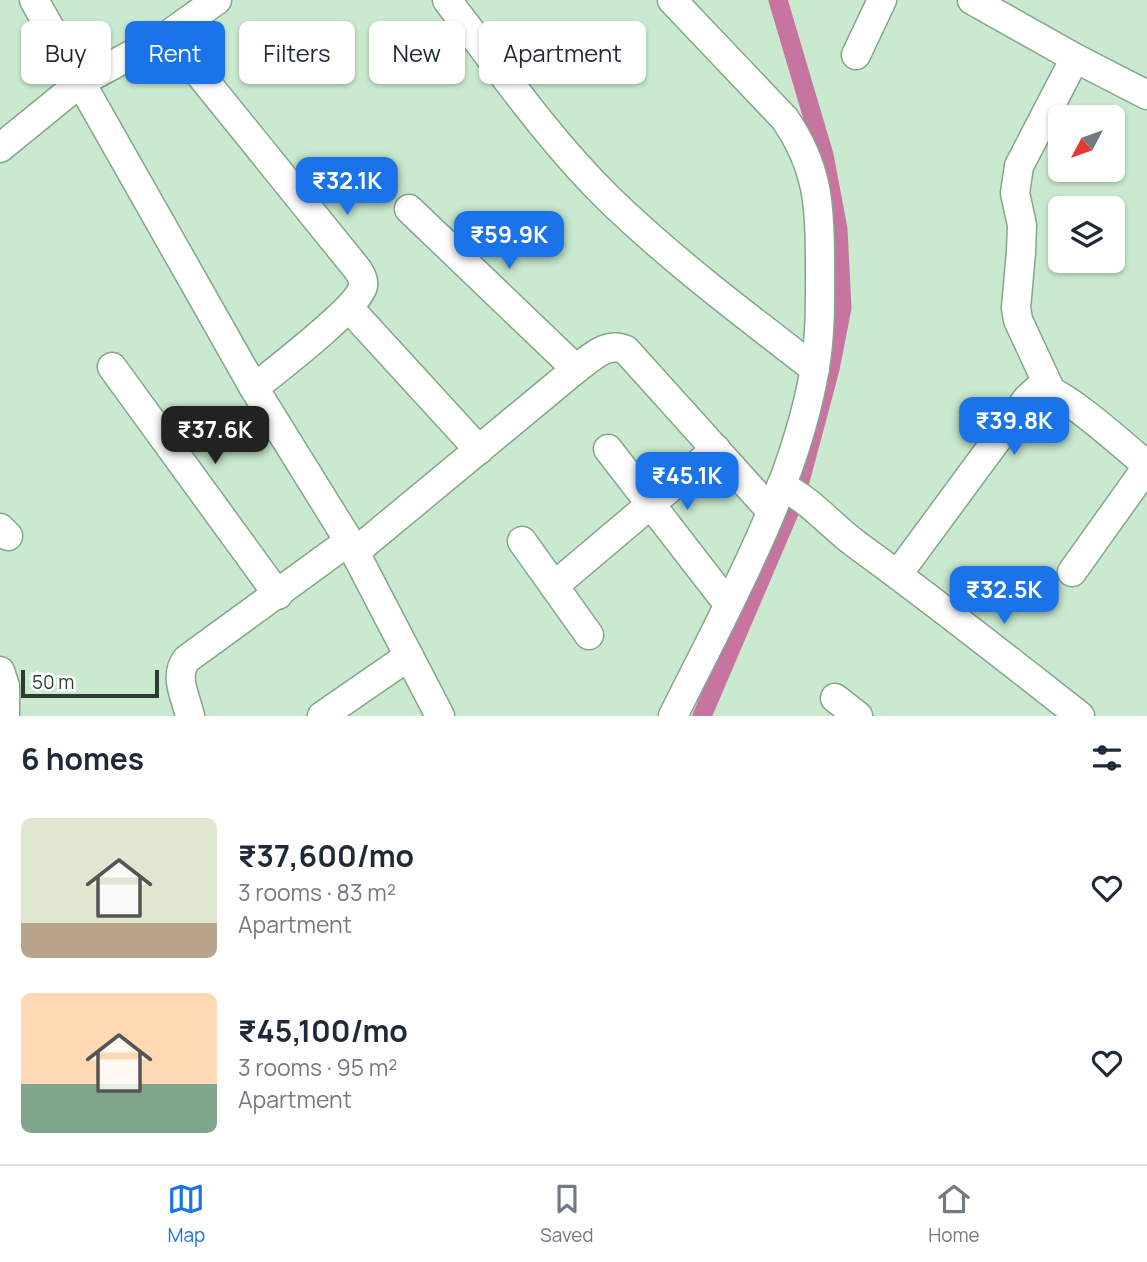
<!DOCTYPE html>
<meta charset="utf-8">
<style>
:root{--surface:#fff;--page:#f6f6f7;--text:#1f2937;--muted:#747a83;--line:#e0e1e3;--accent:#1a73e8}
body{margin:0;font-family:Manrope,sans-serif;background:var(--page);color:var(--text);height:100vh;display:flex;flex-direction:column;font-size:26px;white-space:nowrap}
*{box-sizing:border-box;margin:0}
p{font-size:23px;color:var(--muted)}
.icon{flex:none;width:38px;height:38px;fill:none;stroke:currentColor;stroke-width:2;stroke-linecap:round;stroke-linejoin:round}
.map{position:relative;height:716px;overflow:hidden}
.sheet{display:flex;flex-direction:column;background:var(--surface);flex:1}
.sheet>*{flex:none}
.hud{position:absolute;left:21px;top:21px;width:700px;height:63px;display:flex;gap:14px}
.needle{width:46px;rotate:229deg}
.controls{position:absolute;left:1048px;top:105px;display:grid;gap:14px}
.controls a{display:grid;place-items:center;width:77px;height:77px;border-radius:10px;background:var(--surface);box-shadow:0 2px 5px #0004;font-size:35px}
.scale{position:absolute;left:21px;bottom:18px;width:138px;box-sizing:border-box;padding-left:7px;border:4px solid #2e3b30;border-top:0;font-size:19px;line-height:24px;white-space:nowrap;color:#2e3b30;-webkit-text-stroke:5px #fff;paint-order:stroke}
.price{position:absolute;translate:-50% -60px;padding:0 16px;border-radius:14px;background:var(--accent);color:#fff;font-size:23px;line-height:46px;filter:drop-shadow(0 2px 4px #0008)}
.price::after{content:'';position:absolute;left:50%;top:42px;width:21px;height:16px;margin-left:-10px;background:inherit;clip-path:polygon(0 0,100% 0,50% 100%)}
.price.selected{background:#222;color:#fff}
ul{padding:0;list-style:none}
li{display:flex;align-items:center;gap:21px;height:175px;padding:0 21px}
li span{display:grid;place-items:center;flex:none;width:196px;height:140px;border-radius:10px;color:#555}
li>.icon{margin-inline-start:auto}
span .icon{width:84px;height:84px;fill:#fffc;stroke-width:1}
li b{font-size:30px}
h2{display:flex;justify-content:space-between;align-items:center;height:84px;padding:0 21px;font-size:30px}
.pill{padding:0 24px;border-radius:10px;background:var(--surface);box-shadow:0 2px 5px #0004;font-size:24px;line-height:63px}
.pill.selected{background:var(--accent);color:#fff}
.menu{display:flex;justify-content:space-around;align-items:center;height:98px;border-top:2px solid var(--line);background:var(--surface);font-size:19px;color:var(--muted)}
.menu a{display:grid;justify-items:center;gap:4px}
.menu .selected{color:var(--accent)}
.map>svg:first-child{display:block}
</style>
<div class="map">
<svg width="1147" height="716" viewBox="0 0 1147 716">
<rect width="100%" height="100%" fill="#c9eacf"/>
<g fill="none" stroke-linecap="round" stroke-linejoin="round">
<g stroke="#c874a1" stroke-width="19">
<path d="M778,0L824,155L838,229L842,308L830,369L799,485"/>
<path d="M702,716L794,501"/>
</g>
<g stroke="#86a58c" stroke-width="31">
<g id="minor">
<path d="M34,0L254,388L349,541L440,716"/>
<path d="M447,0C499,68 548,139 609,199C673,261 745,315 815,369"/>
<path d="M672,0L785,119C818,167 820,205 820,261C820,297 821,332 815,367C796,485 726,609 673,716"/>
<path d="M972,0L1075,58L1147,95"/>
<path d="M168,35L358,270C361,275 364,280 363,286C359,307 275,371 254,388"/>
<path d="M856,55L882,0"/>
<path d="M0,148L81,82L168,35L217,0"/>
<path d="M409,209L576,369"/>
<path d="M349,308L479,450"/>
<path d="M112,367L278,595"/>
<path d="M1050,389L1018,320L1016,308L1021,252L1022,225L1015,193L1019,166L1075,58"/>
<path d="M608,449L728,604"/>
<path d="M781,486C811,500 831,526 857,545C933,600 1006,658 1080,716"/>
<path d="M0,528L8,536"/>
<path d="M522,541L589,635"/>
<path d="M355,552L576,369C591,358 607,341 626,350L771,511"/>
<path d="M1072,572L1147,467"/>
<path d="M898,574L1027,399L1040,387C1069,395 1121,444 1147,465"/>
<path d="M554,586L716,449"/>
<path d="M0,671L5,686V716"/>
<path d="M835,698L858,716"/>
<path d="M190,716C186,697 173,676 187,659L349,541"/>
<path d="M322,716L409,656"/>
</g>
</g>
<use href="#minor" stroke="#fff" stroke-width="28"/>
</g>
</svg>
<div class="controls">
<a><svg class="needle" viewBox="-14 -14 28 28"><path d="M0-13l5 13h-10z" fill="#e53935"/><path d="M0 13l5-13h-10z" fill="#747a83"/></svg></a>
<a><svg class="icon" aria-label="layers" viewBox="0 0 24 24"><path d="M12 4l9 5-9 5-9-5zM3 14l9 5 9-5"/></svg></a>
</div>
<div class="scale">50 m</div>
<b class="price" style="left:347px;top:217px">₹32.1K</b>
<b class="price" style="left:509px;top:271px">₹59.9K</b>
<b class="price" style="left:1014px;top:457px">₹39.8K</b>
<b class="price selected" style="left:215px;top:466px">₹37.6K</b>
<b class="price" style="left:687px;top:512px">₹45.1K</b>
<b class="price" style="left:1004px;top:626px">₹32.5K</b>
<div class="hud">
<a class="pill">Buy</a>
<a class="pill selected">Rent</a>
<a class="pill">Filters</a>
<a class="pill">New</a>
<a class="pill">Apartment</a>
</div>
</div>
<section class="sheet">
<h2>6 homes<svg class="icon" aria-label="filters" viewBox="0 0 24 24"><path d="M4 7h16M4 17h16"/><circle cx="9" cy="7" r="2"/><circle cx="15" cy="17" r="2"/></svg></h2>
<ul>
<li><span style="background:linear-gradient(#dfe7d0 75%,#b9a48a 0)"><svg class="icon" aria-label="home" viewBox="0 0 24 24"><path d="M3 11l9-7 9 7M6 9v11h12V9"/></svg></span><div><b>₹37,600/mo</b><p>3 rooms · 83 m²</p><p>Apartment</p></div><svg class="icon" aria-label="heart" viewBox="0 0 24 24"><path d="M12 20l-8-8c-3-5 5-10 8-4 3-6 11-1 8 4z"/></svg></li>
<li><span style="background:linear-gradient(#ffd9b3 65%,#7fa58c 0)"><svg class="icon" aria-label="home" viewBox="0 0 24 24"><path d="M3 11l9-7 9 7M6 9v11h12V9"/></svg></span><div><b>₹45,100/mo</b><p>3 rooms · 95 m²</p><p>Apartment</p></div><svg class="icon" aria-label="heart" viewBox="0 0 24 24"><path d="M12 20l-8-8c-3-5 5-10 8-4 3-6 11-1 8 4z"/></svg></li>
</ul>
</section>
<nav class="menu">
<a class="selected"><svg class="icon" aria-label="map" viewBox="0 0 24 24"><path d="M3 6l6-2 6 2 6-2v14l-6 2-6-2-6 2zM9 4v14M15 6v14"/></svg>Map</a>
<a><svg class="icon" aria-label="saved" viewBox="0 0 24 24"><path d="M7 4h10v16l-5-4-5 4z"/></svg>Saved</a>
<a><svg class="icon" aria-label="home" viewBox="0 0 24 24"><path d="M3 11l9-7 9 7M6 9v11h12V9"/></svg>Home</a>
</nav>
